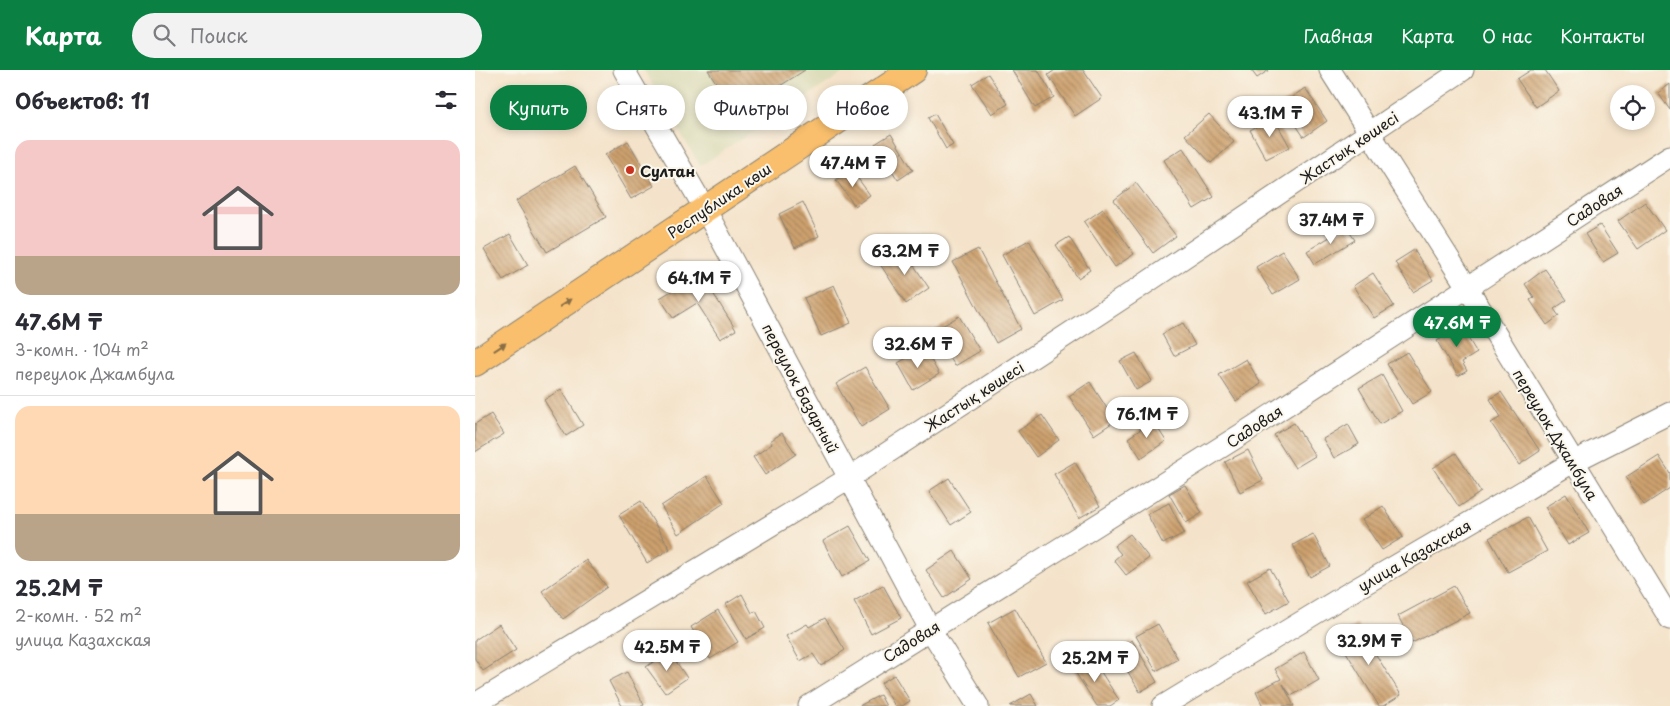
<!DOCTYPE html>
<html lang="ru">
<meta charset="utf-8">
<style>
:root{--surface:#fff;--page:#f2f2f3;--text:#2b2b33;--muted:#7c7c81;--line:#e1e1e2;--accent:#0b8043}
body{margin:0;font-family:"Playpen Sans",sans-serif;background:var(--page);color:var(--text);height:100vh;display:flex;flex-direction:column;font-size:19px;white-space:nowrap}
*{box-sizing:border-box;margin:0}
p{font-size:16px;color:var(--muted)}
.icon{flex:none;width:28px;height:28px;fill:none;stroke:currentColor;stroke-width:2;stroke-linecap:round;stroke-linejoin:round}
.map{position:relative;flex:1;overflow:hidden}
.sheet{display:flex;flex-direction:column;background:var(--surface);width:475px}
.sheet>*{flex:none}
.top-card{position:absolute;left:15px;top:15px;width:475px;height:45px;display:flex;gap:10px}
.buttons{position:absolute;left:1135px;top:15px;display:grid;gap:10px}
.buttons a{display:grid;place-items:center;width:45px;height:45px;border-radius:50%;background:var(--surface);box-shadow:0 2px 8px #0003;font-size:25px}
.price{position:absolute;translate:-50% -42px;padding:0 11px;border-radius:18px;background:#fff;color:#222;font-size:16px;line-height:32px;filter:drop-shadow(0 1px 2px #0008)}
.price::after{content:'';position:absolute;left:50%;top:30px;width:15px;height:11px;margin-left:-8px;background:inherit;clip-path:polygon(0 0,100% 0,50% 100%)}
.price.on{background:var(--accent);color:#fff}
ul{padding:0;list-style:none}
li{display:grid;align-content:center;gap:10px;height:265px;padding:0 15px}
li+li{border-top:1px solid var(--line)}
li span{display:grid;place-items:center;height:155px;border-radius:15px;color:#555}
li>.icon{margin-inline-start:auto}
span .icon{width:90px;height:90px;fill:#fffc;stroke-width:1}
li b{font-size:21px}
h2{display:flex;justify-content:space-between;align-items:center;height:60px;padding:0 15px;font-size:21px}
.tag{padding:0 18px;border-radius:22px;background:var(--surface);box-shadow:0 2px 8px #0003;font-size:18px;line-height:45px}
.tag.on{background:var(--accent);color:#fff}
header{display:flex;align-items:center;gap:30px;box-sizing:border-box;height:70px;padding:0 25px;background:var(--accent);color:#fff}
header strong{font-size:24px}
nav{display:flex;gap:28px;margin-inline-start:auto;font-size:18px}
.search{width:350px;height:45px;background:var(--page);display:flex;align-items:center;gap:12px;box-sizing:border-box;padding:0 18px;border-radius:28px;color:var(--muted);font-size:19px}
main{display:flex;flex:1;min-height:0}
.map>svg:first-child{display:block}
</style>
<header>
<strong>Карта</strong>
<div class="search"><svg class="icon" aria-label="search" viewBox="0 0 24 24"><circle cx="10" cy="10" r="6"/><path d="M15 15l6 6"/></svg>Поиск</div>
<nav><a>Главная</a><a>Карта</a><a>О нас</a><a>Контакты</a></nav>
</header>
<main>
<section class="sheet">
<h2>Объектов: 11<svg class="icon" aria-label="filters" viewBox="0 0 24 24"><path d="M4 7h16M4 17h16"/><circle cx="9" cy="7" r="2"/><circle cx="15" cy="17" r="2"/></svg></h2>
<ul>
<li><span style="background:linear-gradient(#f6c9c9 75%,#b9a48a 0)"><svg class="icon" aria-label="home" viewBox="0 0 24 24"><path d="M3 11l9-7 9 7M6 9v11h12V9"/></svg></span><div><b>47.6M ₸</b><p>3-комн. · 104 m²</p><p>переулок Джамбула</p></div></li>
<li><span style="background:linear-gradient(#ffd9b3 70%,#b9a48a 0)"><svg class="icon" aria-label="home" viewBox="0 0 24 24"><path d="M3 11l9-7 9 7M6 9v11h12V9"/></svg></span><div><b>25.2M ₸</b><p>2-комн. · 52 m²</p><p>улица Казахская</p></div></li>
</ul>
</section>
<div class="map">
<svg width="1195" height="636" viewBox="0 0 1195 636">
<defs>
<pattern id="building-back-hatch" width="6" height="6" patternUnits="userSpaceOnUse" patternTransform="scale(1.25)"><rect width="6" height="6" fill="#cda16e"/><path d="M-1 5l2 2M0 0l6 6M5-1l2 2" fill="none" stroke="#a6825a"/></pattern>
</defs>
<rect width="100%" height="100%" fill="#fbf7ec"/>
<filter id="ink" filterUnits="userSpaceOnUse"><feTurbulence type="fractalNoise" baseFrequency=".02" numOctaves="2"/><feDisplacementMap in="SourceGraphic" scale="10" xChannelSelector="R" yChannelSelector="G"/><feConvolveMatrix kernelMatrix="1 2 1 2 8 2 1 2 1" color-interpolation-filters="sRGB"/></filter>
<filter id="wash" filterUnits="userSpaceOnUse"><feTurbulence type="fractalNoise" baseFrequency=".0096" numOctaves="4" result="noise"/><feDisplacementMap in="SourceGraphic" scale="20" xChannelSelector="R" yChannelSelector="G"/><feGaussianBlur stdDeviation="1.12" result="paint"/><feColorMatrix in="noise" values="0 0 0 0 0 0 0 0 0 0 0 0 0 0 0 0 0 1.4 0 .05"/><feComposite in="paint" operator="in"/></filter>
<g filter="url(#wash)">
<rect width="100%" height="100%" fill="#f4e3ca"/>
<path fill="#deddbb" d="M169,0H373L225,96Z"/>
<g id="blocks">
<g fill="url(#building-back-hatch)">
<path d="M233,0H330L261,44Z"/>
<path d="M537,0H563L579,27L560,38Z"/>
<path d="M580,0H608L627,28L600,46L573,5Z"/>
<path d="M776,0H794L782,8Z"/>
<path d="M1056,0H1070L1084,21L1061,37L1042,9Z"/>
<path d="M513,4L533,34L517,44L497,14Z"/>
<path d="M1195,14V40L1183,23Z"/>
<path d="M830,18L852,51L829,67L807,34Z"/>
<path d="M460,44L478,75L471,79L453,48Z"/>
<path d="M734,44L759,72L736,93L710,65Z"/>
<path d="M799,48L815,77L791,89L775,60Z"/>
<path d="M416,64L438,100L423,110L400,74Z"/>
<path d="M153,71L179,116L156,129L130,85Z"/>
<path d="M708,78L739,127L719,139L689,90Z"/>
<path d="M100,96L131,147L72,182L41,131Z"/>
<path d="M376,99L395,125L380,136L361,110Z"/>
<path d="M661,113L701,166L678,183L639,130Z"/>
<path d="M328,132L344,166L320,178L304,144Z"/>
<path d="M1170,132L1190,160L1163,179L1143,151Z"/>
<path d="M628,139L659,184L640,197L609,152Z"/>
<path d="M1125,155L1143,183L1128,192L1110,164Z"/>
<path d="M871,157L880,170L840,194L832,181Z"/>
<path d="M35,164L53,195L28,210L9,179Z"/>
<path d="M594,167L615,200L603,208L581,175Z"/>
<path d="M554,170L588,230L560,246L527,185Z"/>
<path d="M428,179L454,218L431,234L405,194Z"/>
<path d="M503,179L546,259L521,273L478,192Z"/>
<path d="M939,180L958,210L938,222L920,192Z"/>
<path d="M807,181L825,209L798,225L781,197Z"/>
<path d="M223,199L261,260L245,269L222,233L198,248L185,228L206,215L204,211Z"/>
<path d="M1070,199L1092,230L1079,239L1084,246L1072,255L1055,230L1059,227L1050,214Z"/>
<path d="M898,203L919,236L899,248L878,216Z"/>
<path d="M359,215L376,253L346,266L329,228Z"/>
<path d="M484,246L505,281L480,296L459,261Z"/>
<path d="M708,253L720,275L699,286L687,264Z"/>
<path d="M984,253L1002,283L987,292L992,301L983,306L962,271L970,266L968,263Z"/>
<path d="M449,278L464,304L438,320L423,293Z"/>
<path d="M932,282L957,322L937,334L912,294Z"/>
<path d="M661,283L677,311L661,320L645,291Z"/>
<path d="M771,289L786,314L761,331L744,305Z"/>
<path d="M390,297L415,339L386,357L361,314Z"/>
<path d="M907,305L927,341L905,354L884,318Z"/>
<path d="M615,312L640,351L619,365L594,326Z"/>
<path d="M86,319L108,355L91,366L69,330Z"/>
<path d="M1026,322L1065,381L1044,395L1016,353L1026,347L1015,329Z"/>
<path d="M16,344L29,364L0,382V354Z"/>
<path d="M567,345L584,370L561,387L543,361Z"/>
<path d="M678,351L691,371L666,388L653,368Z"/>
<path d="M819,353L840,386L820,398L799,365Z"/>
<path d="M873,354L884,374L859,388L848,369Z"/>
<path d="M307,363L321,384L290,405L278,387L297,374L295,371Z"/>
<path d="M773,380L788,410L765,422L750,392Z"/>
<path d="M981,383L1006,422L984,437L958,398Z"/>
<path d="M1184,386L1195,403V418L1169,435L1151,407Z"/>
<path d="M600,392L625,436L604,448L579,404Z"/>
<path d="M232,406L249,433L203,464L186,436Z"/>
<path d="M474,408L496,442L476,455L454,421Z"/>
<path d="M710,415L727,443L711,453L694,424Z"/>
<path d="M1091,424L1114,463L1093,475L1070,437Z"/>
<path d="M166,431L195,479L172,493L144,445Z"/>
<path d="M694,433L709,463L688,474L672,444Z"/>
<path d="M908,436L928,467L907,480L887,450Z"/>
<path d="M1053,447L1072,481L1033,502L1014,468Z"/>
<path d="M375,456L395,491L367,507L348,471Z"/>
<path d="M655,464L674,488L651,505L639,490L646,484L639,476Z"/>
<path d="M838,464L855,496L835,507L818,475Z"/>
<path d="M479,481L497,509L469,528L451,500Z"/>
<path d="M111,490L132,517L88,549L67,521Z"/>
<path d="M795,498L814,531L791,544L772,511Z"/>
<path d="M408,515L426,548L396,564L379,531Z"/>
<path d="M979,516L995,543L937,573L923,546Z"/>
<path d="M267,524L277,543L281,541L290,558L271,569L251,534Z"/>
<path d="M540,538L571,592L544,607L513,553Z"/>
<path d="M243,540L263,572L235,589L216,557Z"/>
<path d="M350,548L370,580L346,596L338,584L325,591L311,566L332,554L334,557Z"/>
<path d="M24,554L41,580L8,601L0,589V570Z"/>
<path d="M683,554L703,589L681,601L661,566Z"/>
<path d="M882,554L926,625L908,636H904L862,567Z"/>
<path d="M657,570L682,612L665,622L640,580Z"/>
<path d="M194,581L212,608L190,623L171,597Z"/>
<path d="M829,582L844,610L816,626L808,614L819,636H788L781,622L806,609L800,599Z"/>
<path d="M615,585L644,630L635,636H622L597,597Z"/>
<path d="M152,602L169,635L167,636H147L134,611Z"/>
<path d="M419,605L435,631L427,636H420L406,613Z"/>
<path d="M556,624L563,636H535Z"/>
<path d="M405,625L411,636H384Z"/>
</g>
</g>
</g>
<g filter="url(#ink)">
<use href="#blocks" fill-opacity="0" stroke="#888073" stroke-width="1"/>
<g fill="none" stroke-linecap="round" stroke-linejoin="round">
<g stroke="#888073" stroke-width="23">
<g id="minor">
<path d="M149,0L230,139L455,559L503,636"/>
<path d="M855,0L992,217L1195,549"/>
<path d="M0,634L374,408L668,215L988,0"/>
<path d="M334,636L767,364L1195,86"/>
<path d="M688,636L869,526L1098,392L1195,343"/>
</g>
</g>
<g stroke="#888073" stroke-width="28">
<path id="major" d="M0,293L438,0"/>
</g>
<use href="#minor" stroke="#fff" stroke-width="21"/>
<use href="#major" stroke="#f9bf6d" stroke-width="26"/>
</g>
<defs><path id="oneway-solid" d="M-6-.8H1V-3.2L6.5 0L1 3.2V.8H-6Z" transform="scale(1.25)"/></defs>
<g fill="#8a6e44">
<use href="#oneway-solid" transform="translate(90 233) rotate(-34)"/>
<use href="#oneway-solid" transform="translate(25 277) rotate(-34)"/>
</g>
</g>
<circle fill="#c8321e" stroke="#fbf7ec" stroke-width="2" cx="155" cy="100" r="5"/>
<g text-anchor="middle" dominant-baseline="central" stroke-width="4" stroke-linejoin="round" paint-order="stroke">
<g font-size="15" fill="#1c1c1c" stroke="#fbf7ec">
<text transform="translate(874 77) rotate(-34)">Жастық көшесі</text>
<text transform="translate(244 130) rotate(-34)">Республика көш</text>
<text transform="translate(1119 135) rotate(-33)">Садовая</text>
<text transform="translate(326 318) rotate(62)">переулок Базарный</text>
<text transform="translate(499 326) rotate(-33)">Жастық көшесі</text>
<text transform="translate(779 356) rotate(-33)">Садовая</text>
<text transform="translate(1081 364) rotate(59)">переулок Джамбула</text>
<text transform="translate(939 485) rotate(-30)">улица Казахская</text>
<text transform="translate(436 571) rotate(-32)">Садовая</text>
</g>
<g font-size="15" font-weight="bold" fill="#1c1c1c" stroke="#fbf7ec" text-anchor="start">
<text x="165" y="100">Султан</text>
</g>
</g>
</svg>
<div class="buttons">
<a><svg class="icon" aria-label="locate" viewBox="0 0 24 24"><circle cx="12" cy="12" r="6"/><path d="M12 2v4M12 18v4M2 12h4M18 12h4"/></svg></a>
</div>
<b class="price" style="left:795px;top:68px">43.1M ₸</b>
<b class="price" style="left:378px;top:118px">47.4M ₸</b>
<b class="price" style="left:856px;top:175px">37.4M ₸</b>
<b class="price" style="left:430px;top:206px">63.2M ₸</b>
<b class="price" style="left:224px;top:233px">64.1M ₸</b>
<b class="price on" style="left:982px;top:278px">47.6M ₸</b>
<b class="price" style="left:443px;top:299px">32.6M ₸</b>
<b class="price" style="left:672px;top:369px">76.1M ₸</b>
<b class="price" style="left:894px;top:596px">32.9M ₸</b>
<b class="price" style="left:192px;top:602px">42.5M ₸</b>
<b class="price" style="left:620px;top:613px">25.2M ₸</b>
<div class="top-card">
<a class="tag on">Купить</a>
<a class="tag">Снять</a>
<a class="tag">Фильтры</a>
<a class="tag">Новое</a>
</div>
</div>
</main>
